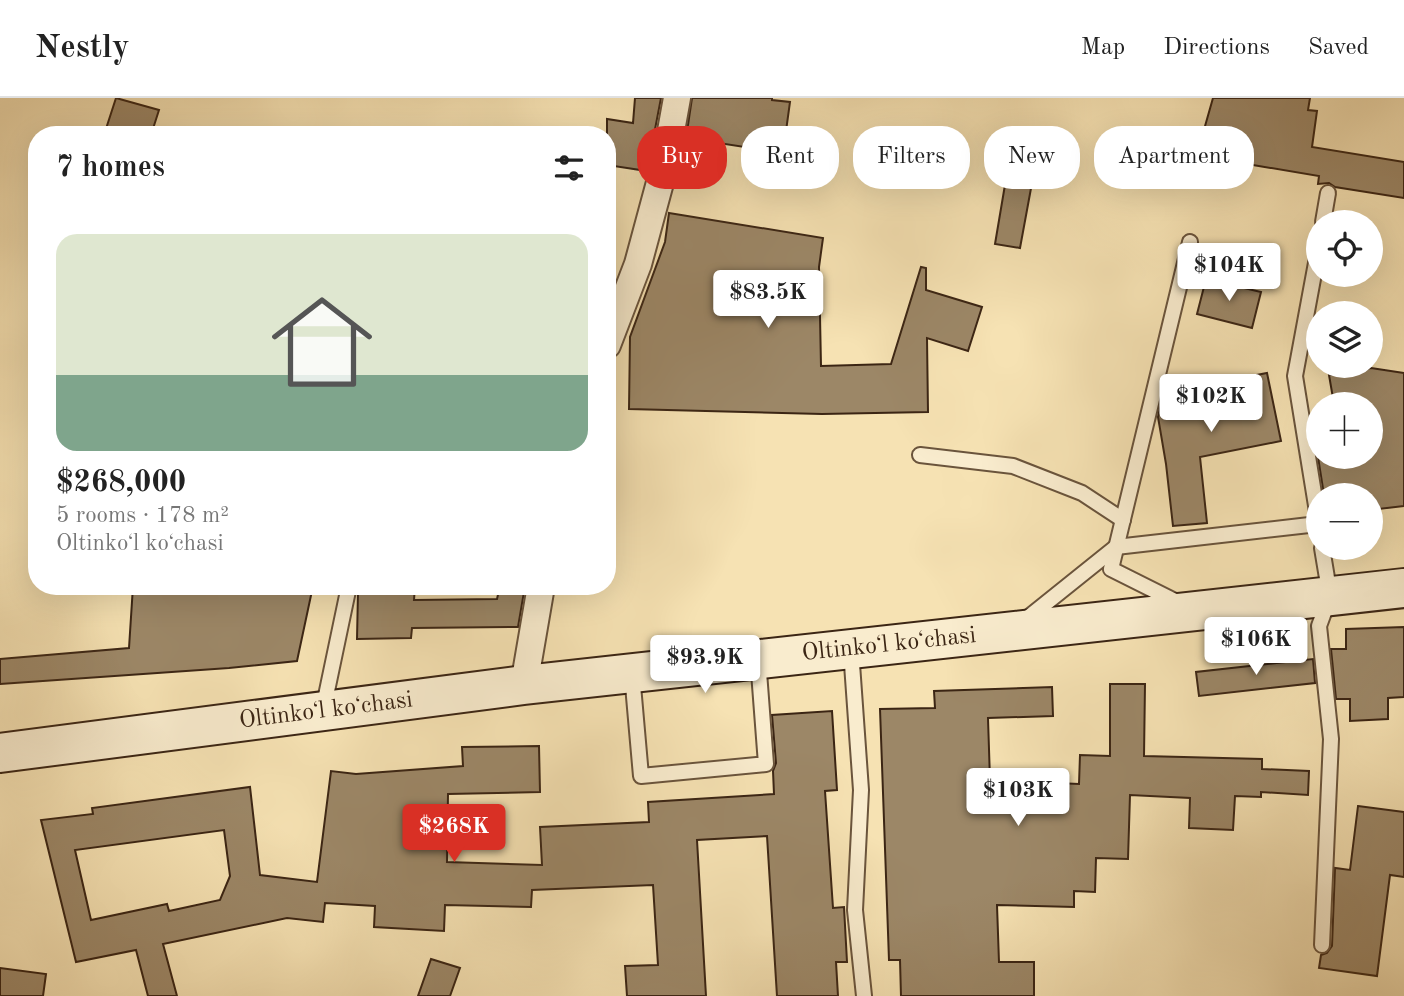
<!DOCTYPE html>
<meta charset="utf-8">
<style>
:root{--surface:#fff;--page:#f6f6f6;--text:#222;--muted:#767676;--line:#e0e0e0;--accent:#d93025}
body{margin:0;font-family:"Old Standard TT",serif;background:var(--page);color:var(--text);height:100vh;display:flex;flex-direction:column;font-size:26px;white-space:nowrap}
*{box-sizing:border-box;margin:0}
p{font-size:23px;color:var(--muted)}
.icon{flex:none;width:38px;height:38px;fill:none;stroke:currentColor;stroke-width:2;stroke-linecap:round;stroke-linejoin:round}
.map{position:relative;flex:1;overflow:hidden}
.drawer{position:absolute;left:28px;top:28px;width:588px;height:469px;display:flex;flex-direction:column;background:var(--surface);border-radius:28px;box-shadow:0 7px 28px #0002}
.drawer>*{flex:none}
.top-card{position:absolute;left:637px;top:28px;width:662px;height:63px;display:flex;gap:14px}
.tools{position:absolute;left:1306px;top:112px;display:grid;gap:14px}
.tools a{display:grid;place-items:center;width:77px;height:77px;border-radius:50%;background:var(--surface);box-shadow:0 7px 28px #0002;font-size:35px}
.price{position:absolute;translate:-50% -60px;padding:0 16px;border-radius:7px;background:#fff;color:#222;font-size:23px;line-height:46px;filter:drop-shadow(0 2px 4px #0008)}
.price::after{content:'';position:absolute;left:50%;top:42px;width:21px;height:16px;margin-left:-10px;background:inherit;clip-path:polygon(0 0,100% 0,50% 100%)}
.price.on{background:var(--accent);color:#fff}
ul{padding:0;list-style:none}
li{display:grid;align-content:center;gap:14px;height:371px;padding:0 28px}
li span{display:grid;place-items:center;height:217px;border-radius:21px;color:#555}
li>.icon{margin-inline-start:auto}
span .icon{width:126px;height:126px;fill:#fffc;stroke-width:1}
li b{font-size:30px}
h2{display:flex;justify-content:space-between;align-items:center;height:84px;padding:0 28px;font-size:30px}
.pill{padding:0 24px;border-radius:28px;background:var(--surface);box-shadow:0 7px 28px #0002;font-size:24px;line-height:63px}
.pill.on{background:var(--accent);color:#fff}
header{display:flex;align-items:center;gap:42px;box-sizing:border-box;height:98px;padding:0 35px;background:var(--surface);border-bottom:2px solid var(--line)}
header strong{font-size:33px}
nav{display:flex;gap:38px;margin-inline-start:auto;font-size:24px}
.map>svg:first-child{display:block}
</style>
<header>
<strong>Nestly</strong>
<nav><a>Map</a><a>Directions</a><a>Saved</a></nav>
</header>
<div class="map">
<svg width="1404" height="898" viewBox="0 0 1404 898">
<rect width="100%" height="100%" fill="#f6e2b3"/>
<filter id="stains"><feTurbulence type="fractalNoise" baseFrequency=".00286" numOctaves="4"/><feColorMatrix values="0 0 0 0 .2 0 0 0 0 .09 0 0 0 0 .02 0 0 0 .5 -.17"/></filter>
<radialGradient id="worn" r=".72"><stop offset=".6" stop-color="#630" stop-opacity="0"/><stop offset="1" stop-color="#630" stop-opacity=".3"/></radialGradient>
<g fill="#9c8767" stroke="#3b2514" stroke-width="2" fill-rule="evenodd">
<path d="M116,0L159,12L151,37H104Z"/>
<path d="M635,0H661L647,73L607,67V21L633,25Z"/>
<path d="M692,0H772V2L790,4L783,55L686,40Z"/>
<path d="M1213,0H1310L1308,12L1317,13L1312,49L1404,64V100L1335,89L1329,85L1318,86L1319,78L1223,62L1216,89L1190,81Z"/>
<path d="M1008,69L1034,74L1020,150L995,146Z"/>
<path d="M669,115L823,140L819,169L821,268L891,266L921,169L926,170V192L982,209L968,253L927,240L928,314L822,316L629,311L630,239L665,144Z"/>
<path d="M1206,181L1261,194L1252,230L1197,216Z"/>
<path d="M1371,270L1404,275V408L1370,412V397H1324L1318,359H1370V306H1334L1329,277Z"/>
<path d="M1267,275L1281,343L1200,359L1207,425L1173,428L1166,366L1158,319L1163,295Z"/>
<path d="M133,488H313L297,563L229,570L0,586V561L129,550Z"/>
<path d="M389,488H415L414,502L497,501L500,488H525L518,529L412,530L411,540L357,541L358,494L389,493Z"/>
<path d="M1404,529V599L1388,600V621L1350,623V601H1336L1331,551H1346V531Z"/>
<path d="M1313,561L1315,585L1199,598L1196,574Z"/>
<path d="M1110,586H1145L1144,658L1262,661V671L1309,673L1308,697L1261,694V699L1235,698L1233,732L1189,730L1190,700L1130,697L1128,761L1096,760L1095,794L1074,793V809L997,807L999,864H1034V898H901L900,862H889L880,611L935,610L934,593L1052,589L1053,618L988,620L990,682L1079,686L1080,657L1110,658Z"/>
<path d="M832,613L837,692L825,693L833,810L844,809L847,864H836L838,898H777L767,738L697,742L706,898H627L625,868L658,867L653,787L532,792L531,809L445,807L444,833L374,829L375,808L325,805L323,824L287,820L163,846L177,898H148L136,852L76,864L41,722L93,716L92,710L250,689L260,777L317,784L331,673L356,676L463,668L462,649L539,648L540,694L448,696L447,764L542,767L540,729L649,724L648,704L774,696L773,673L776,665L772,617ZM224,732L230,778L220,802L169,813L167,806L91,822L75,752Z"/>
<path d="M1358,708L1404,714V779L1390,777L1377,878L1319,870L1321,857L1327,855L1332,848L1335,770L1350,772Z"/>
<path d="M431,861L460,870L450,898H418Z"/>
<path d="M0,870L46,876L43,898H0Z"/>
</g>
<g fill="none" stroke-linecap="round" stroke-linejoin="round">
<g stroke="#6a543c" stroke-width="18">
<g id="service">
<path d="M1323,124L1328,95"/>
<path d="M1318,154L1295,278L1318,420"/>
<path d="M920,357L1013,368L1082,395L1123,422"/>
<path d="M1179,505L1111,471L1190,144"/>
<path d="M1025,522L1116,449L1318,426"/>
<path d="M851,552L861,692L855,812L864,898"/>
<path d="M632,576L641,678L766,666L758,561"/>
<path d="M323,612L349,488"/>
<path d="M1322,847L1331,641L1319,528L1330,498L1322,450"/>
</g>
</g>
<g stroke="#6a543c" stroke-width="30">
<g id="minor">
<path d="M607,247L638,166L665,66L677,0"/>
<path d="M524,587L541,488"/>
</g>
</g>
<g stroke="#3b2514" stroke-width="42">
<path id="secondary" d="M0,655L524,587L1404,490"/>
</g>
<use href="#service" stroke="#f9ecce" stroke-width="14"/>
<use href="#minor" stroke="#f9ecce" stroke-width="26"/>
<use href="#secondary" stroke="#f9ecce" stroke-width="38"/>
</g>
<g text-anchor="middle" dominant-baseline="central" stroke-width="6" stroke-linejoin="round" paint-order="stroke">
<g font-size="24" fill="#3b2514" stroke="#f9ecce">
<text transform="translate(889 547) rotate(-6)">Oltinkoʻl koʻchasi</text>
<text transform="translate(326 613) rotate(-7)">Oltinkoʻl koʻchasi</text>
</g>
</g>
<rect width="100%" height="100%" filter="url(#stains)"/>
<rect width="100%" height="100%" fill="url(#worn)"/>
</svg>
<div class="tools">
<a><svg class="icon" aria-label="locate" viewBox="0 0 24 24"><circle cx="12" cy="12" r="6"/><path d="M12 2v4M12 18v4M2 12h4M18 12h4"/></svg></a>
<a><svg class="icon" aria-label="layers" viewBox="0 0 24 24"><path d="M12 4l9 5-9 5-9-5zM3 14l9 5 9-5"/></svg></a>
<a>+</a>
<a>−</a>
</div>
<b class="price" style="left:1229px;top:205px">$104K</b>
<b class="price" style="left:768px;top:232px">$83.5K</b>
<b class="price" style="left:1211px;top:336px">$102K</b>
<b class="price" style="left:1256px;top:579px">$106K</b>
<b class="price" style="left:705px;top:597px">$93.9K</b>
<b class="price" style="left:1018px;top:730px">$103K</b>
<b class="price on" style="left:454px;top:766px">$268K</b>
<div class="top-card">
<a class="pill on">Buy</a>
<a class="pill">Rent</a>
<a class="pill">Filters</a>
<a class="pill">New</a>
<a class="pill">Apartment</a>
</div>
<section class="drawer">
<h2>7 homes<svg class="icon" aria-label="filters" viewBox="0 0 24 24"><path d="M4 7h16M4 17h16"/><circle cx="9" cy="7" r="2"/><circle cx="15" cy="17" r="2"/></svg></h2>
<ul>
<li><span style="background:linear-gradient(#dfe7d0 65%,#7fa58c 0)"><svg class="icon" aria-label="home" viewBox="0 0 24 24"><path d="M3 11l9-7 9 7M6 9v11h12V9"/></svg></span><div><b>$268,000</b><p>5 rooms · 178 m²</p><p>Oltinkoʻl koʻchasi</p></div></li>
</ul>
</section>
</div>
